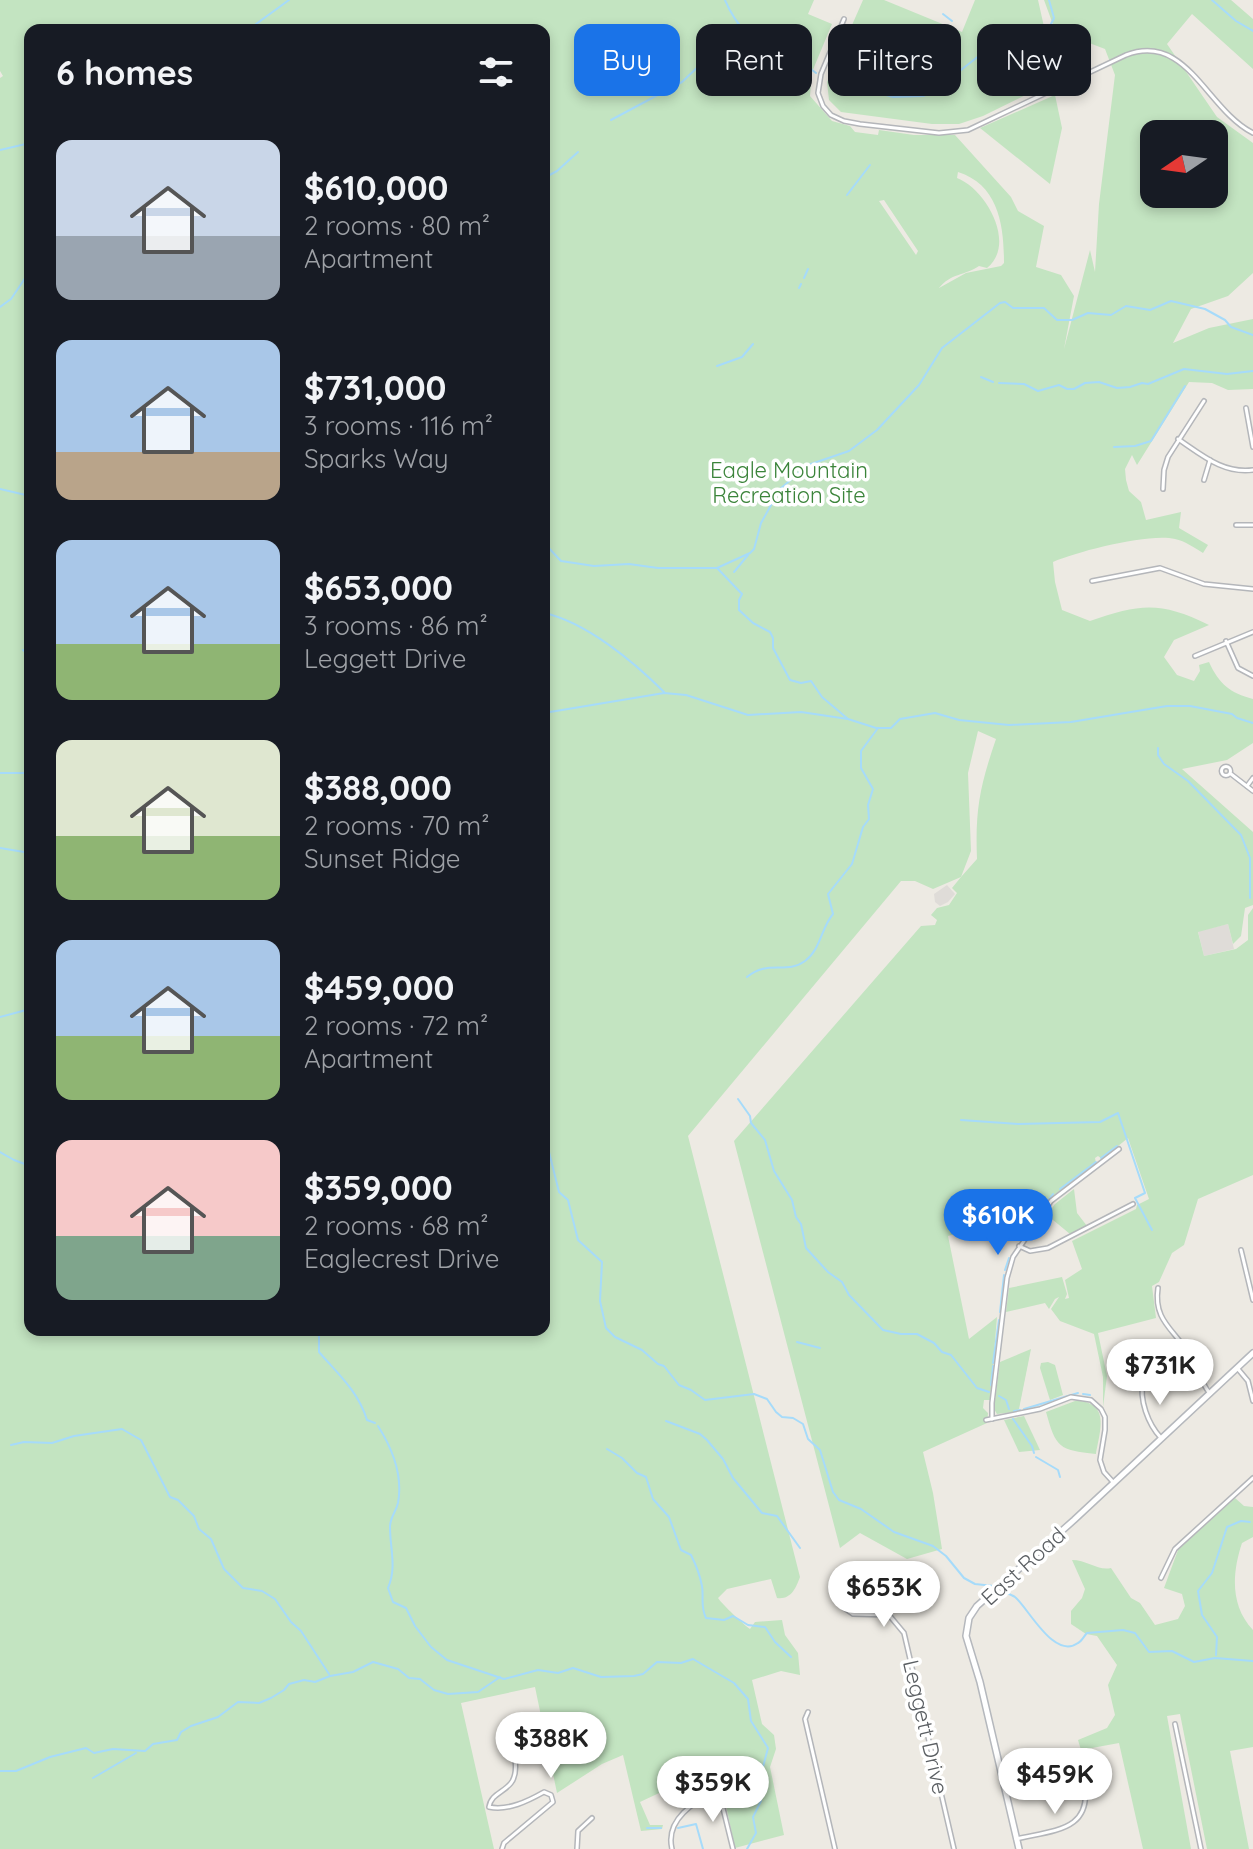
<!DOCTYPE html>
<meta charset="utf-8">
<style>
:root{--surface:#171b24;--page:#20242c;--text:#f1f3f6;--muted:#9ea1a6;--accent:#1a73e8}
body{margin:0;font-family:Quicksand,sans-serif;background:var(--page);color:var(--text);height:100vh;display:flex;flex-direction:column;font-size:30px;white-space:nowrap}
*{box-sizing:border-box;margin:0}
p{font-size:26px;color:var(--muted)}
.icon{flex:none;width:44px;height:44px;fill:none;stroke:currentColor;stroke-width:2;stroke-linecap:round;stroke-linejoin:round}
.map{position:relative;flex:1;overflow:hidden}
.drawer{position:absolute;left:24px;top:24px;width:526px;height:1312px;display:flex;flex-direction:column;background:var(--surface);border-radius:16px;box-shadow:0 4px 12px #0003}
.drawer>*{flex:none}
.guide{position:absolute;left:574px;top:24px;width:558px;height:72px;display:flex;gap:16px}
.needle{width:52px;rotate:257deg}
.buttons{position:absolute;left:1140px;top:120px;display:grid;gap:16px}
.buttons a{display:grid;place-items:center;width:88px;height:88px;border-radius:16px;background:var(--surface);box-shadow:0 4px 12px #0003;font-size:40px}
.price{position:absolute;translate:-50% -68px;padding:0 18px;border-radius:28px;background:#fff;color:#222;font-size:26px;line-height:52px;filter:drop-shadow(0 2px 4px #0008)}
.price::after{content:'';position:absolute;left:50%;top:48px;width:24px;height:18px;margin-left:-12px;background:inherit;clip-path:polygon(0 0,100% 0,50% 100%)}
.price.active{background:var(--accent);color:#fff}
ul{padding:0;list-style:none}
li{display:flex;align-items:center;gap:24px;height:200px;padding:0 32px}
li span{display:grid;place-items:center;flex:none;width:224px;height:160px;border-radius:16px;color:#555}
li>.icon{margin-inline-start:auto}
span .icon{width:96px;height:96px;fill:#fffc;stroke-width:1}
li b{font-size:34px}
h2{display:flex;justify-content:space-between;align-items:center;height:96px;padding:0 32px;font-size:34px}
.pill{padding:0 28px;border-radius:16px;background:var(--surface);box-shadow:0 4px 12px #0003;font-size:28px;line-height:72px}
.pill.active{background:var(--accent);color:#fff}
.map>svg:first-child{display:block}
</style>
<div class="map">
<svg width="1253" height="1849" viewBox="0 0 1253 1849">
<rect width="100%" height="100%" fill="#edeae3"/>
<g fill="#dfdcd8">
<path d="M947,885L955,894L948,902L940,906L935,902L934,894Z"/>
<path d="M1228,924L1234,949L1204,956L1198,931Z"/>
</g>
<g fill="#c3e4c1" fill-rule="evenodd">
<path d="M0,0H814L808,14L832,24L812,72L810,96L832,121L850,126L855,132L878,135L879,130L914,135H955L1011,197L1018,211L1044,226L1036,267L1061,275L1074,296L1064,349L1090,250L1095,272L1099,204L1115,75L1105,49L1055,30L1044,0H1231L1253,19V69L1192,14L1167,44L1217,117L1253,143V273L1228,296L1191,309L1173,343L1209,328L1253,319V389L1228,390L1212,383L1189,382L1137,465L1132,455L1125,469L1126,480L1129,491L1141,502L1146,520L1181,512L1179,528L1208,545L1203,553C1195,548 1185,541 1175,539C1149,533 1079,551 1053,562L1055,582L1062,610L1090,621C1140,604 1160,601 1209,625L1174,640L1164,657L1177,675L1194,681L1200,671L1199,665L1209,662C1219,684 1230,693 1253,699V743L1227,760L1182,769L1253,832V905L1245,908L1241,936L1233,944L1228,924L1198,932L1204,956L1236,949L1248,940V915L1253,908V1175L1198,1199L1184,1245L1172,1253L1159,1282L1152,1286L1156,1318L1098,1333L1107,1376L1103,1407V1377L1094,1334L1060,1321L1051,1309L1059,1297L1055,1299L1049,1309L1045,1303L1006,1312L1009,1288L1062,1277L1067,1294L1065,1299L1069,1298L1065,1280L1082,1269L1072,1241L1136,1209L1137,1205L1149,1199L1128,1138L1102,1159L1098,1156L1095,1158L1096,1163L1054,1195L1031,1224L1015,1217L991,1219L982,1231H966L948,1236L969,1339L997,1317L990,1400H984L983,1408L988,1413L987,1423L923,1452L933,1493L942,1549L907,1559L860,1533L840,1548L734,1141L921,926L935,925L937,920L931,915L937,908L949,905L957,893L952,888L961,877L933,889L915,881H901L688,1136L800,1577C796,1588 791,1600 777,1598L771,1579L727,1589L718,1598C722,1604 744,1625 750,1629L755,1622L782,1620L785,1635L798,1653L800,1675L781,1671L752,1680L762,1724L774,1735L776,1749L770,1767L784,1835L735,1848L716,1758L703,1763L704,1772L640,1802L650,1825H663L662,1829L641,1831L623,1755L602,1764L557,1793L535,1687L461,1703L494,1849H0V78L3,76L0,71ZM30,30H544V1330H30ZM1154,134H1214V194H1154ZM958,172C999,185 1004,226 1004,263L1001,266L966,273L939,288C951,273 964,276 979,266L987,268C1017,244 986,189 957,178ZM884,200L918,251L916,255L879,201ZM978,731L996,739C980,786 975,809 977,859L961,877L971,851L968,773Z"/>
<path d="M863,0H884L962,32L975,0H1038L1056,80L983,116L959,124H932L841,112L829,100L827,82Z"/>
<path d="M1055,95L1062,128L1050,184L980,128Z"/>
<path d="M1074,1189L1077,1213L1087,1226L1070,1234L1047,1215L1055,1204Z"/>
<path d="M1031,1349L1019,1409L1014,1412L997,1414L994,1409L1000,1362Z"/>
<path d="M1048,1362L1055,1365L1063,1395L1050,1400L1040,1368L1041,1363Z"/>
<path d="M1075,1401C1111,1401 1100,1431 1096,1454C1059,1450 1056,1448 1046,1412Z"/>
<path d="M1024,1416L1040,1450L1019,1452L1004,1420Z"/>
<path d="M1235,1498L1244,1506L1253,1507V1537L1242,1543C1232,1573 1230,1606 1253,1630V1747L1230,1751L1249,1849H1207L1180,1714L1167,1716L1191,1849H1143L1119,1743L1081,1750L1078,1740L1107,1728L1115,1715L1108,1685L1117,1665L1097,1636L1086,1634L1071,1624V1611L1082,1598L1085,1589L1072,1560C1087,1560 1098,1571 1111,1568L1131,1598L1140,1603L1155,1625L1178,1619L1185,1606L1182,1594L1164,1588L1178,1550Z"/>
</g>
<g fill="none" stroke-linecap="round" stroke-linejoin="round">
<g stroke="#a6dbfa" stroke-width="2">
<path d="M725,0C735,24 756,48 781,59C793,63 807,64 816,73"/>
<path d="M1212,0L1236,21L1253,31"/>
<path d="M943,14L952,21"/>
<path d="M248,30L289,0"/>
<path d="M829,78L893,97L923,96L933,92L980,55L1031,48L1043,40L1054,18L1049,0"/>
<path d="M611,120L682,82L702,63L712,40L738,24"/>
<path d="M0,150L30,143"/>
<path d="M544,178L557,171L578,152"/>
<path d="M847,195L870,165"/>
<path d="M804,278L808,269"/>
<path d="M799,288L801,284"/>
<path d="M0,307L11,299L30,271"/>
<path d="M717,366L742,357L753,344"/>
<path d="M981,377L993,382"/>
<path d="M999,383L1024,384L1038,391L1059,385L1067,389H1074L1085,383L1099,382L1117,388L1130,387L1142,383L1148,384L1184,369L1227,374L1253,371"/>
<path d="M1114,447L1135,446L1151,441L1185,386"/>
<path d="M0,489L30,496"/>
<path d="M544,543L561,561L594,566L629,564L658,568H717L750,553L754,549L761,523L780,489L808,465L849,451L877,430L919,385L942,348L1000,303L1005,302L1013,308H1044L1057,320H1072L1088,313L1111,315L1126,306L1150,310L1171,301L1205,309L1225,320L1231,327L1253,335"/>
<path d="M718,569L742,594L739,600V610L753,623L770,632L773,638V648L790,680L801,683L811,681L822,697L848,719"/>
<path d="M734,572L748,555"/>
<path d="M544,613C586,622 634,662 664,692"/>
<path d="M23,650L30,656"/>
<path d="M544,713L664,693L686,695L748,715L801,712L848,719L876,728H891L900,719L935,713L959,720L1009,725L1071,722L1167,706H1190L1232,714L1237,718L1253,723"/>
<path d="M1158,748V755L1164,764L1188,781L1241,835L1250,858V898"/>
<path d="M0,773H30"/>
<path d="M0,848L30,853"/>
<path d="M747,977C768,959 786,975 805,961C821,949 821,928 833,914L828,894L852,864L863,827L869,819L868,805L873,789L861,768V751L878,728"/>
<path d="M0,1017L30,1009"/>
<path d="M738,1099L750,1116L751,1123L765,1140L774,1171L792,1200L796,1217L801,1224L806,1248L828,1272L842,1282L849,1295L883,1330L901,1334H917L934,1343L942,1352L951,1355L977,1388L989,1392"/>
<path d="M961,1120L1018,1124L1100,1122L1118,1113L1145,1193L1135,1198L1152,1230"/>
<path d="M544,1132L559,1192L568,1200L578,1240L602,1262L600,1301L606,1328L615,1337L642,1350L658,1364L664,1366L679,1385L691,1390L705,1400L754,1394L767,1399L776,1412L782,1417L793,1418L803,1424L808,1439L820,1450L833,1492L839,1500L861,1509L894,1532L933,1546L946,1556L964,1578L975,1584L994,1586"/>
<path d="M0,1152L14,1160L30,1166"/>
<path d="M1101,1158L1117,1146"/>
<path d="M1060,1189L1096,1162"/>
<path d="M1030,1223L1053,1194"/>
<path d="M1018,1240L1020,1238"/>
<path d="M1005,1270L1009,1258"/>
<path d="M1000,1312L1004,1275"/>
<path d="M319,1330V1352C338,1374 358,1391 367,1420L375,1423"/>
<path d="M797,1342L820,1348"/>
<path d="M993,1363L999,1320"/>
<path d="M991,1385L993,1366"/>
<path d="M1083,1394L1090,1395"/>
<path d="M999,1396L1006,1400L1009,1409"/>
<path d="M1024,1409L1078,1393"/>
<path d="M1014,1411L1020,1410"/>
<path d="M1013,1419L1032,1446L1034,1453"/>
<path d="M666,1421L700,1434L707,1440L723,1459L733,1478L762,1513L777,1516L800,1548"/>
<path d="M378,1426C392,1448 403,1476 398,1503C396,1512 390,1517 390,1527C390,1549 397,1567 388,1588L393,1602L406,1608L415,1626L431,1647L447,1660L504,1679L538,1670L558,1673L573,1668L601,1677L634,1676L643,1674L657,1662L681,1663L693,1659L734,1683L748,1699L751,1721L768,1748L759,1782L761,1801L753,1817L756,1833L747,1849"/>
<path d="M11,1445L24,1442L52,1443L74,1436L122,1429L141,1440L170,1497L178,1500L194,1516L199,1529L211,1539L224,1569L243,1588L262,1591L275,1599L291,1622L301,1631L329,1674"/>
<path d="M607,1449L622,1458L637,1473L646,1477L653,1499L669,1517L681,1550L691,1555C696,1565 700,1575 702,1586C704,1598 700,1606 706,1618L724,1620L733,1616L748,1625L765,1627L775,1642L791,1657"/>
<path d="M1036,1457L1058,1470L1060,1477"/>
<path d="M1003,1591C1004,1592 1014,1596 1015,1597C1029,1609 1054,1660 1078,1643C1082,1641 1084,1636 1087,1633L1123,1630L1135,1633L1149,1652L1172,1651L1194,1662L1215,1658L1253,1661"/>
<path d="M1216,1655L1217,1637L1202,1615L1198,1591L1212,1573L1227,1527L1241,1521L1250,1522"/>
<path d="M0,1771H16L50,1757L86,1748L94,1753L113,1749L145,1751L153,1744L177,1740L181,1732L191,1726L218,1717L238,1702L259,1703L271,1698L284,1690L289,1684L304,1680L315,1682L330,1676L353,1672L373,1662L398,1669L409,1678L420,1679L434,1690L448,1694L478,1692L500,1677"/>
<path d="M93,1778L136,1753"/>
<path d="M647,1828H661"/>
<path d="M678,1828L696,1824L703,1849"/>
</g>
<g stroke="#b4b6ba" stroke-width="6">
<g id="minor">
<path d="M844,19L821,74L818,93L823,106L831,115L844,121L860,124L939,133L968,130L1126,55C1187,32 1206,109 1253,133"/>
<path d="M1246,408L1253,447"/>
<path d="M1178,439C1202,455 1223,474 1253,470"/>
<path d="M1204,480L1210,460"/>
<path d="M1163,489L1164,470L1168,457L1204,401"/>
<path d="M1236,525H1253"/>
<path d="M1092,581L1160,568L1204,584L1253,589"/>
<path d="M1226,641L1238,668L1253,676"/>
<path d="M1195,656L1253,632"/>
<circle cx="1226" cy="771" r="4.5"/>
<path d="M1231,774L1253,791"/>
<path d="M1247,786L1253,778"/>
<path d="M1019,1246L1030,1251L1048,1248L1133,1204"/>
<path d="M1241,1250L1253,1300"/>
<path d="M1158,1288C1153,1322 1176,1330 1189,1355C1196,1368 1201,1382 1210,1394"/>
<path d="M1238,1369L1248,1381L1253,1401"/>
<path d="M1143,1380C1139,1400 1148,1424 1161,1438"/>
<path d="M992,1419V1403L1007,1278L1013,1257L1051,1201L1119,1149"/>
<path d="M986,1420L1040,1409L1071,1397L1091,1400L1101,1409L1105,1417V1430L1100,1460L1104,1472L1113,1482"/>
<path d="M1161,1578L1175,1549L1253,1478"/>
<path d="M840,1605L853,1614L889,1615L904,1633L954,1849"/>
<path d="M808,1712L805,1719L835,1849"/>
<path d="M1175,1724L1201,1849"/>
<path d="M1016,1839C1055,1830 1094,1831 1084,1780"/>
<path d="M502,1849L504,1843L553,1802L551,1795L544,1792C528,1801 508,1811 489,1807C491,1794 503,1793 511,1783C522,1769 510,1740 506,1724"/>
<path d="M577,1849L578,1831L592,1818"/>
<path d="M672,1849C665,1820 694,1800 719,1792L733,1849"/>
</g>
</g>
<g stroke="#b5b8bd" stroke-width="8">
<path id="secondary" d="M1019,1849L980,1682L966,1636L969,1618L977,1606L1074,1520L1253,1353"/>
</g>
<use href="#minor" stroke="#fff" stroke-width="3"/>
<use href="#secondary" stroke="#fff" stroke-width="5"/>
</g>
<g text-anchor="middle" dominant-baseline="central" stroke-width="7" stroke-linejoin="round" paint-order="stroke">
<g font-size="22" fill="#3b843a" stroke="#fff">
<text x="789" y="470">Eagle Mountain<tspan x="789" dy="25">Recreation Site</tspan></text>
</g>
<g font-size="22" fill="#5b5f63" stroke="#fff">
<text transform="translate(1023 1566) rotate(-42)">East Road</text>
<text transform="translate(926 1727) rotate(77)">Leggett Drive</text>
</g>
</g>
</svg>
<div class="buttons">
<a><svg class="needle" viewBox="-14 -14 28 28"><path d="M0-13l5 13h-10z" fill="#e53935"/><path d="M0 13l5-13h-10z" fill="#9ea1a6"/></svg></a>
</div>
<b class="price active" style="left:998px;top:1257px">$610K</b>
<b class="price" style="left:1160px;top:1407px">$731K</b>
<b class="price" style="left:884px;top:1629px">$653K</b>
<b class="price" style="left:551px;top:1780px">$388K</b>
<b class="price" style="left:1055px;top:1816px">$459K</b>
<b class="price" style="left:713px;top:1824px">$359K</b>
<div class="guide">
<a class="pill active">Buy</a>
<a class="pill">Rent</a>
<a class="pill">Filters</a>
<a class="pill">New</a>
</div>
<section class="drawer">
<h2>6 homes<svg class="icon" aria-label="filters" viewBox="0 0 24 24"><path d="M4 7h16M4 17h16"/><circle cx="9" cy="7" r="2"/><circle cx="15" cy="17" r="2"/></svg></h2>
<ul>
<li><span style="background:linear-gradient(#c9d6e8 60%,#9aa5b1 0)"><svg class="icon" aria-label="home" viewBox="0 0 24 24"><path d="M3 11l9-7 9 7M6 9v11h12V9"/></svg></span><div><b>$610,000</b><p>2 rooms · 80 m²</p><p>Apartment</p></div></li>
<li><span style="background:linear-gradient(#a9c7e8 70%,#b9a48a 0)"><svg class="icon" aria-label="home" viewBox="0 0 24 24"><path d="M3 11l9-7 9 7M6 9v11h12V9"/></svg></span><div><b>$731,000</b><p>3 rooms · 116 m²</p><p>Sparks Way</p></div></li>
<li><span style="background:linear-gradient(#a9c7e8 65%,#8fb573 0)"><svg class="icon" aria-label="home" viewBox="0 0 24 24"><path d="M3 11l9-7 9 7M6 9v11h12V9"/></svg></span><div><b>$653,000</b><p>3 rooms · 86 m²</p><p>Leggett Drive</p></div></li>
<li><span style="background:linear-gradient(#dfe7d0 60%,#8fb573 0)"><svg class="icon" aria-label="home" viewBox="0 0 24 24"><path d="M3 11l9-7 9 7M6 9v11h12V9"/></svg></span><div><b>$388,000</b><p>2 rooms · 70 m²</p><p>Sunset Ridge</p></div></li>
<li><span style="background:linear-gradient(#a9c7e8 60%,#8fb573 0)"><svg class="icon" aria-label="home" viewBox="0 0 24 24"><path d="M3 11l9-7 9 7M6 9v11h12V9"/></svg></span><div><b>$459,000</b><p>2 rooms · 72 m²</p><p>Apartment</p></div></li>
<li><span style="background:linear-gradient(#f6c9c9 60%,#7fa58c 0)"><svg class="icon" aria-label="home" viewBox="0 0 24 24"><path d="M3 11l9-7 9 7M6 9v11h12V9"/></svg></span><div><b>$359,000</b><p>2 rooms · 68 m²</p><p>Eaglecrest Drive</p></div></li>
</ul>
</section>
</div>
